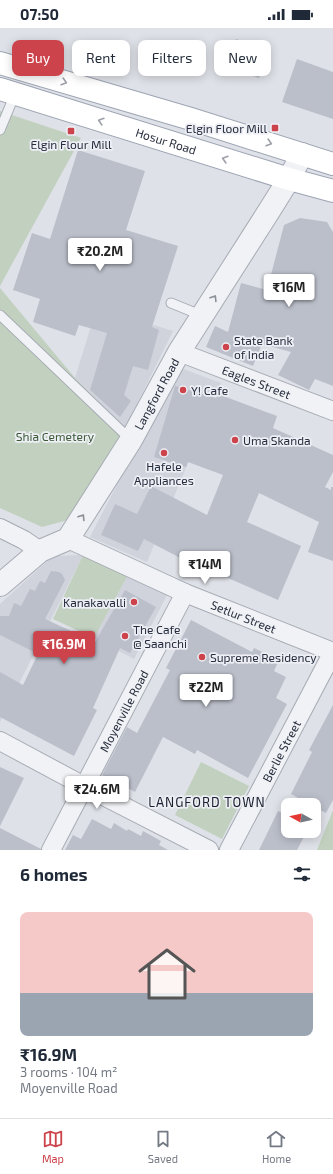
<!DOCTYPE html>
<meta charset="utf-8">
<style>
:root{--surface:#fff;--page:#f6f6f7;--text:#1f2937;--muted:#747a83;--line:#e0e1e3;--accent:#cc434c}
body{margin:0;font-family:"Exo 2",sans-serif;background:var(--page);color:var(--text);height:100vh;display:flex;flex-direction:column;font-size:15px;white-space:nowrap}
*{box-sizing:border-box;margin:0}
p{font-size:13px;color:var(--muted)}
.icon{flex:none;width:22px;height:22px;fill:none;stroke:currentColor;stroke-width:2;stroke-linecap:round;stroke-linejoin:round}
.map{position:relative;height:822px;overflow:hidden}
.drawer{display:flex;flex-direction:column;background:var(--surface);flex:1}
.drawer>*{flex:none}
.guide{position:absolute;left:12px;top:12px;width:309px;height:36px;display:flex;gap:8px}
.needle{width:26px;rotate:278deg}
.fabs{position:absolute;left:281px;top:770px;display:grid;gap:8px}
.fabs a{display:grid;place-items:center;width:40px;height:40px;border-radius:8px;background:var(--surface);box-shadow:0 2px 10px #0003;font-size:20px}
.price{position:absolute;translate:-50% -34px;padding:0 9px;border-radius:4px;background:#fff;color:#222;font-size:13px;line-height:26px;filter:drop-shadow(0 1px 2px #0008)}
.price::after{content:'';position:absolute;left:50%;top:24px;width:12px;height:9px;margin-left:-6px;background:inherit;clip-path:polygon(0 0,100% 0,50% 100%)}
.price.current{background:var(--accent);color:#fff}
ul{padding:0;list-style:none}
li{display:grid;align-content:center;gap:8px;height:212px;padding:0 20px}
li+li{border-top:1px solid var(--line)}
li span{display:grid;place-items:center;height:124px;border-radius:8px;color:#555}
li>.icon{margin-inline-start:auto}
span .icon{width:72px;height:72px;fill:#fffc;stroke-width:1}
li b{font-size:17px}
h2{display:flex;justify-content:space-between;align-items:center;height:48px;padding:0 20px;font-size:17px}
.chip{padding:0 14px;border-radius:8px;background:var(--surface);box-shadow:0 2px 10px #0003;font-size:14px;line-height:36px}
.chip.current{background:var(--accent);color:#fff}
.status{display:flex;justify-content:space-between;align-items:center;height:28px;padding:0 20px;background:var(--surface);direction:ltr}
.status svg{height:11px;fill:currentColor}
.tabs{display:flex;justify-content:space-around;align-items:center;height:56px;border-top:1px solid var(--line);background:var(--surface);font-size:11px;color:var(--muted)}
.tabs a{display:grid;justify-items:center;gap:2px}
.tabs .current{color:var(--accent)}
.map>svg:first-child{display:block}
</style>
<div class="status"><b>07:50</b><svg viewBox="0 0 49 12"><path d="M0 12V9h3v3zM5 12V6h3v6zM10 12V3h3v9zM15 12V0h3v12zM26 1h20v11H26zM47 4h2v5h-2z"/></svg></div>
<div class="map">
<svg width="333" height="822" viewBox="0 0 333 822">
<rect width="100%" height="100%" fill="#dee1e7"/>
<g fill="#d0d3dc">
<path d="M97,279L173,303L125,400L75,350Z"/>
<path d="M178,339L221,355L147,534L90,509Z"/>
<path d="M83,527L0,694V576L53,528Z"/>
<path d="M128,547L168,565L134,631L94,610Z"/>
</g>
<g fill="#c2d1bf">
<path d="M0,83L81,110L0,258Z"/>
<path d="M0,260L75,350L125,400L68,492L42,499L0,480Z"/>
<path d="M83,527L128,547L94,610L53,591Z"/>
<path d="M201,734L249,758L222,811L175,787Z"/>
<path d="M333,782V822H317Z"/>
</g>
<g fill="#bbbfca">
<path d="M236,11L268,22L259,50L226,39Z"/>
<path d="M297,31L333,44V91L282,74Z"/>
<path d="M78,122L145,143L126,202L178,218L152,299L159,302L148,342L133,338L124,367L131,373L120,389L90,362L107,305L79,297L75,308L33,294L40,271L13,262L32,205L50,211Z"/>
<path d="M300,190L327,194L333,204V358L315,351L309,362L278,347L291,324L262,316L253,338L206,319L215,298L228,304L241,255L267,262L284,197Z"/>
<path d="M175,358L216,370L218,366L277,388L273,400L333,427V444L325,459L331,462V459H333V533L308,524L319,494L259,465L247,494L301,518L278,572L212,543L211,546L144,511L138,523L101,507L115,476L137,486L151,458L207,487L223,447L188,434L186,439L154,429Z"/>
<path d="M51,543L59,544L62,546L65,552L45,591L95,614L125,562L156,579L130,625L120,620L93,680L97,682L74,728L0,689V644L23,657L38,626L0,607V588H9L14,575L21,578L30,561L35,563L40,553L45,555Z"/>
<path d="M191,592L252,624L254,620L279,632L274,643L286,649L276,670L287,676L248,750L197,722L195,726L163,709L135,764L102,747L127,699L137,705L170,642L166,640Z"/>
<path d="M333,677V772L326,785L314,779V777H311L291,766L312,724L309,722Z"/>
<path d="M0,739L24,750L0,798Z"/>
<path d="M278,783L288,788V803H307L297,822H259Z"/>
<path d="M92,791L111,801L114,795L127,803L128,801L141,808L143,803L161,813L159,817L168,822H65L73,807L81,811Z"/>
<path d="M0,800L41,821V822H0Z"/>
</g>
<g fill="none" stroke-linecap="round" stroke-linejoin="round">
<g stroke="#a7abb4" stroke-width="11">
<g id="service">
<path d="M0,102L15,66"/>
<path d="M171,275L203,288"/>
<path d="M0,287L131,412"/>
</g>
</g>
<g stroke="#a7abb4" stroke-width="20">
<g id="minor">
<path id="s1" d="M179,324L333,383"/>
<path d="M0,500L24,512L40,523"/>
<path id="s2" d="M68,511L185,565L333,624"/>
<path d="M0,713L84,758L209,822"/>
<path id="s3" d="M51,822L185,565"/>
<path id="s4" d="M229,822L333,624"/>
</g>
</g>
<g stroke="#a7abb4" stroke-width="24">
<g id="tertiary">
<path id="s5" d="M0,557L40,523L68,511L131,412L179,324L269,183L289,151L302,126"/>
</g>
</g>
<g stroke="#9da4b3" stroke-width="24">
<g id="primary">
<path d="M0,35L191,91L333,136"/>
<path id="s6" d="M0,61L289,151L333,163"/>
</g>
</g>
<use href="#service" stroke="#f0f2f5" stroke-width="9"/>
<use href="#minor" stroke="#f0f2f5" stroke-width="18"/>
<use href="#tertiary" stroke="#f0f2f5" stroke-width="22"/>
<use href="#primary" stroke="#fff" stroke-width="22"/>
</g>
<defs><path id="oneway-chevron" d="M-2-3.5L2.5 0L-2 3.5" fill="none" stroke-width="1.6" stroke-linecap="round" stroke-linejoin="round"/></defs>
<g stroke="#9ea0a8">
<use href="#oneway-chevron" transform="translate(64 54) rotate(17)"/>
<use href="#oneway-chevron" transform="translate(101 93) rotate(-163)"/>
<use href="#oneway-chevron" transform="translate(269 115) rotate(17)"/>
<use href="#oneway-chevron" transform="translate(225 131) rotate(-163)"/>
</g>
<g stroke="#8c9099">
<use href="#oneway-chevron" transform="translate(214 270) rotate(-58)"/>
<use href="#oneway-chevron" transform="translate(82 489) rotate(-58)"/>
</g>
<g fill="#cc434c" stroke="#edeff5" stroke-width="1.5">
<rect x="271" y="96" width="8" height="8" rx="2"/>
<rect x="67" y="99" width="8" height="8" rx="2"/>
<circle cx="226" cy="319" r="4"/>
<circle cx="183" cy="362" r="4"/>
<circle cx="235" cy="412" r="4"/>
<circle cx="164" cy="425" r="4"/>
<circle cx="134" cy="574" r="4"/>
<circle cx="125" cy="608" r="4"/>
<circle cx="202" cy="629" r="4"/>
</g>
<g text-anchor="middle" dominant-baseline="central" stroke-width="3.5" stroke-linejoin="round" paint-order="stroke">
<g font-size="12" fill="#272d3d" stroke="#edeff5" text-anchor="start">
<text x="267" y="100" text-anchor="end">Elgin Floor Mill</text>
<text x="71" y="116" text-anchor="middle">Elgin Flour Mill</text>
<text x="234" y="312">State Bank<tspan x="234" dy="14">of India</tspan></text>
<text x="191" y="362">Y! Cafe</text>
<text x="243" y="412">Uma Skanda</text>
<text x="164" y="438" text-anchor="middle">Hafele<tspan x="164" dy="14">Appliances</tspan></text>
<text x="126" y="574" text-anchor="end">Kanakavalli</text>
<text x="133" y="601">The Cafe<tspan x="133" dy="14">@ Saanchi</tspan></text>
<text x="210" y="629">Supreme Residency</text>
</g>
<g font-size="12" fill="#272d3d" stroke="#edeff5">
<text stroke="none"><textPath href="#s6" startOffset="174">Hosur Road</textPath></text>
<text stroke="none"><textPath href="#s1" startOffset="83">Eagles Street</textPath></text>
<text stroke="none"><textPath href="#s5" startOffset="253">Langford Road</textPath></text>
<text stroke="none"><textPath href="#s2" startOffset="192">Setlur Street</textPath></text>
<text stroke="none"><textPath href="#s3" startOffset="157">Moyenville Road</textPath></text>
<text stroke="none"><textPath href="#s4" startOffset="112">Berlie Street</textPath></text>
</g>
<g font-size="12" fill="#395935" stroke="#edeff5">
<text x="55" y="408">Shia Cemetery</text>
</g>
<g font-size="13" letter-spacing="1" fill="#191f2e" stroke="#edeff5">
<text x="207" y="774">LANGFORD TOWN</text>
</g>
</g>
</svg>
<div class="fabs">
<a><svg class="needle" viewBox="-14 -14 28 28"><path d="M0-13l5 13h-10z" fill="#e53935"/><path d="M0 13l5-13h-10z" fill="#747a83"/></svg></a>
</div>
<b class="price" style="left:100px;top:244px">₹20.2M</b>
<b class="price" style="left:289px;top:280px">₹16M</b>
<b class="price" style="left:205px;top:557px">₹14M</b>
<b class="price current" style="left:64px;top:637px">₹16.9M</b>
<b class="price" style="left:206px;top:680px">₹22M</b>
<b class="price" style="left:97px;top:782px">₹24.6M</b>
<div class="guide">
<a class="chip current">Buy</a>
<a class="chip">Rent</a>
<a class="chip">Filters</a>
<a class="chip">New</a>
</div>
</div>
<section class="drawer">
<h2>6 homes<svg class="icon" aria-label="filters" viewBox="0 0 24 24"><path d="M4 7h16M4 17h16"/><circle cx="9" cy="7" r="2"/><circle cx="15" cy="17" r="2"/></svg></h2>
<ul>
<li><span style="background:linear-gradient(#f6c9c9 65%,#9aa5b1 0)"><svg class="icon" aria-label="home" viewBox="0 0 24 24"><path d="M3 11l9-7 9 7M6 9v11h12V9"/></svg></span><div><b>₹16.9M</b><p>3 rooms · 104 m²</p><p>Moyenville Road</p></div></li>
</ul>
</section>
<nav class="tabs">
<a class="current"><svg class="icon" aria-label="map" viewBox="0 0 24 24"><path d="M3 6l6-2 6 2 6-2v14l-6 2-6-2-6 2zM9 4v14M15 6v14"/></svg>Map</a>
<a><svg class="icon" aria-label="saved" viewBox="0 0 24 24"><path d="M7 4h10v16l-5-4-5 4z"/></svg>Saved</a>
<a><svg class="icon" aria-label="home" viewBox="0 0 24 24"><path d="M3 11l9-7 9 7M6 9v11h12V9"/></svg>Home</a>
</nav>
